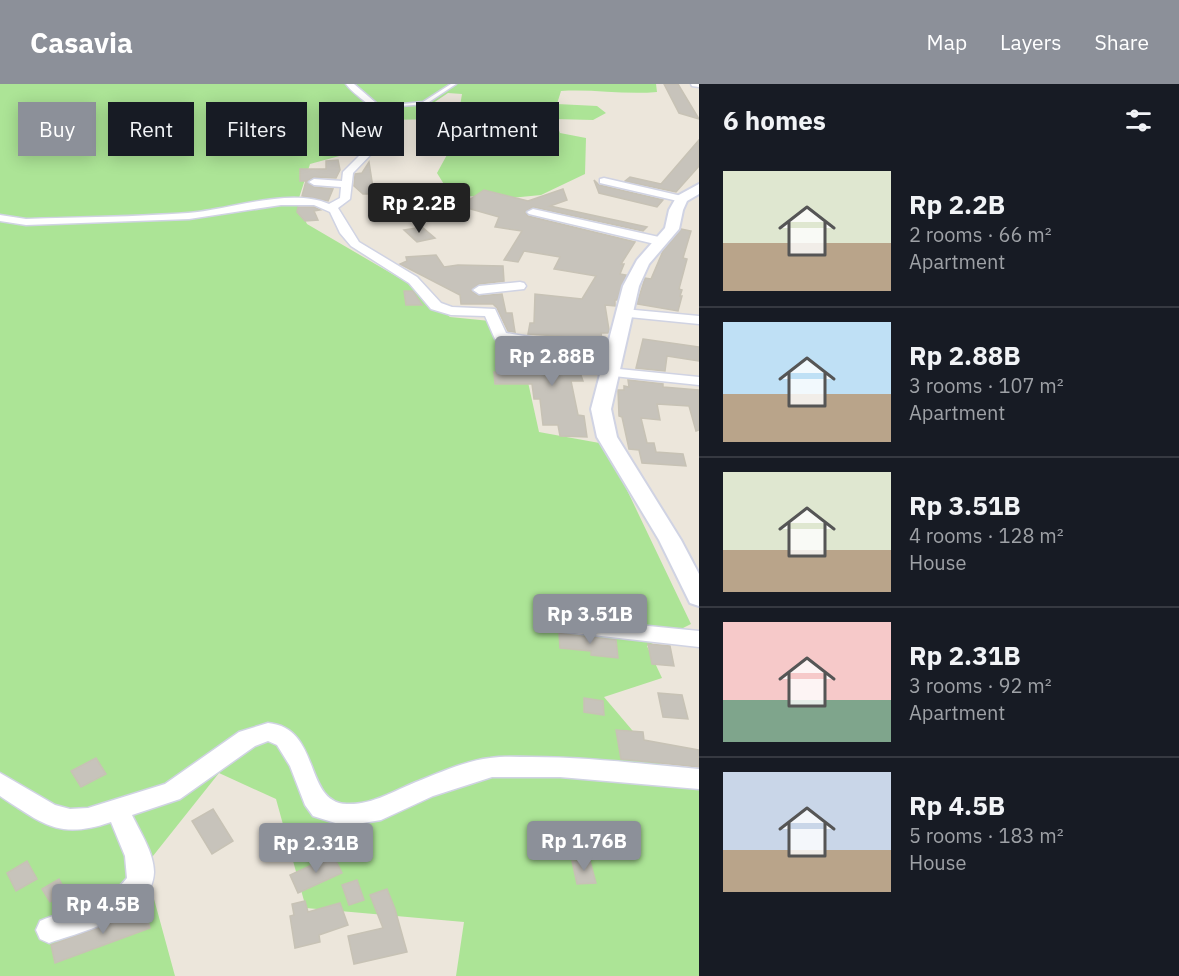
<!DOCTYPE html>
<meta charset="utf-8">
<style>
:root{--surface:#171b24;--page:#242831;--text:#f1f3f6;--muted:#9ea1a6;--line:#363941;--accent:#8c9099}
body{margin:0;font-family:"IBM Plex Sans",sans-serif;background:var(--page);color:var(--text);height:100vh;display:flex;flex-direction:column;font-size:22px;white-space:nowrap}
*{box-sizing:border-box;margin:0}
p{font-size:20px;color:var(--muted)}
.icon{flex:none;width:33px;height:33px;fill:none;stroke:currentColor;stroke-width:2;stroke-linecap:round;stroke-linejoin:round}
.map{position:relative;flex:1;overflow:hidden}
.drawer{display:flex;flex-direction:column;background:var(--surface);width:480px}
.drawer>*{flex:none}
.hud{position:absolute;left:18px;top:18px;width:570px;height:54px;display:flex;gap:12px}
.price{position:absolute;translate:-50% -51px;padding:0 14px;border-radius:6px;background:var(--accent);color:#fff;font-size:20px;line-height:39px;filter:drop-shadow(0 2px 3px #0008)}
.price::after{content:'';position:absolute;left:50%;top:36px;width:18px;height:14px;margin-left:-9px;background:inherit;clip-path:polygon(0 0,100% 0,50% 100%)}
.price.on{background:#222;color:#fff}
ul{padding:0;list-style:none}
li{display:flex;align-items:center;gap:18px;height:150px;padding:0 24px}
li+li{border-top:2px solid var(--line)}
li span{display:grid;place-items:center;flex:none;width:168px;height:120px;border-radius:0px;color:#555}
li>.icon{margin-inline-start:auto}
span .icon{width:72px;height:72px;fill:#fffc;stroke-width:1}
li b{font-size:26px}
h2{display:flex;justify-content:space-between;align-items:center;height:72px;padding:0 24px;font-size:26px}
.chip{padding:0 21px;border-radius:0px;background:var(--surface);box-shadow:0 3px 15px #0003;font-size:21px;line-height:54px}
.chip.on{background:var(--accent);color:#fff}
header{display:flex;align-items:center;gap:36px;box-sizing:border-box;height:84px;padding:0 30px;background:var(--accent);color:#fff}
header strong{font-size:28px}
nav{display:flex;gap:33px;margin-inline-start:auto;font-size:21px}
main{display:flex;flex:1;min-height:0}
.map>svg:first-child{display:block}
</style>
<header>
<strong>Casavia</strong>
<nav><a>Map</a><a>Layers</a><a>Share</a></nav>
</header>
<main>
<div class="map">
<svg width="699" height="892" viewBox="0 0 699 892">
<rect width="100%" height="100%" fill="#ece6db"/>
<path fill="#ace496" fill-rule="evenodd" d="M0,0H656L657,8C625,11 594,5 561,7L557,20L597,22L606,29L593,36L555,35L560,49L586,54L585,90L541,111L499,115L450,110L437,89L454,58L442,50L462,45L454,35L378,36L374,55L354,68L310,80L297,120L307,140L418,205L450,233L490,237L526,289L539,348L605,360L691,540L647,562L662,594L604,613L671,692L699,701V892H456L464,838L306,824L276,715L219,689L145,782L175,892H0ZM448,9L462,10L460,22L423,26Z"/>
<g fill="#c7c3bb" stroke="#c7c2b5" stroke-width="1.5">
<path d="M664,0H678L699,35L679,29Z"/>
<path d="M699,56V82L676,108L625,97L630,93L661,100Z"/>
<path d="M338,76L340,86L336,94L314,93L307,97L314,103L333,105L328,117L302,112L306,97H300V85H326V77Z"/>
<path d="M369,78L374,110H363L354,102L355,90L362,89Z"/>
<path d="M594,96L599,101L663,116L657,123L599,109Z"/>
<path d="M563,105L567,116L550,122L647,143L643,147L533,123L525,128L528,132L635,158L621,180H624L620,190L626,191L617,216H615V222L605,221L609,246L608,249H601L602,255L528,250L530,239H534L535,210L582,215L596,192L554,185L560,173L524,167L518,178L504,176L522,147L495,143L499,133L460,122L484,106L528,117Z"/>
<path d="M298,123H314L320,126L314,127L318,136L305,137L297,128Z"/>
<path d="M422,143L435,154L417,158L404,146Z"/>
<path d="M681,145L691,147L683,174L687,175L679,205L682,206L680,212H682L678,227L637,220L645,194L651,195L663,167Z"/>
<path d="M436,171L444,183L458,181L503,182L504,197L479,200L471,207L479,212L502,210L506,229H512L515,248L508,247L497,224L493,220H461L460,211L400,180L407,177L406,173Z"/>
<path d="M404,207H413L422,221H406Z"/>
<path d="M643,255L699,263V277L667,272L665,287L636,284Z"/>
<path d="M527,263L572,266L583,297H571L578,331L584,332L587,353L560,352L558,341H543L540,315H534L532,300H495L494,288L523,289Z"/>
<path d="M628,296L663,300V303L699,306V346L696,347L689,322L657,320L660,336L641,334L647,359H654L656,368L683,370L686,382L642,379L639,366L629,365L622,333L619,332L618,306H624V302L629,303Z"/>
<path d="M559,549L616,556L618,574L591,571V567L560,564Z"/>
<path d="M648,560L670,562L674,582L652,580Z"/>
<path d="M658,609L682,611L688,635L663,633Z"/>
<path d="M584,614L603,617L604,631L584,628Z"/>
<path d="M616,646L643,648L644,656L699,666V683L621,675Z"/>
<path d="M96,674L106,690L81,703L71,687Z"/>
<path d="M213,725L233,757L212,770L192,737Z"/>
<path d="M333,771L342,789L298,809L290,791Z"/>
<path d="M27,777L37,795L16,807L7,789Z"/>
<path d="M572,777H590L596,799L577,800Z"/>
<path d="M59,795L66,808L50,818L42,805Z"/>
<path d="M357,796L364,816L349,821L342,801Z"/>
<path d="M387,805L395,825L407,868L354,880L348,852L383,844L370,811Z"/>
<path d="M305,817L308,828L340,819L348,841L319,851L320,858L295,864L290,832L294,831L292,820Z"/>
<path d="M143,818L150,844L55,879L51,861L114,837Z"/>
</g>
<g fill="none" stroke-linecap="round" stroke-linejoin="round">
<g stroke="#d0d3e3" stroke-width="3">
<path id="service" d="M451,0H456L426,20L375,24L373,23L423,18Z"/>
</g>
<g stroke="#d0d3e3" stroke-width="3">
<g id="minor">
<path d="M346,0H354L383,25L391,37L376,65L353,89L350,115L338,124L359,158L417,193L441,219L452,223L495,225L506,249L536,254L616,258L621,259L623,262L621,265L536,262L495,255L485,232L451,231L431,225L409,199L351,162L340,149L330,128L314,121H281L189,135L26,141L0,137V131L26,135C80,133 134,133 188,129C229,126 290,103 329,120L340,114L341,103L314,101L309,98L314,95L342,97L343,88L369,62L381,37C376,21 356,14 346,0Z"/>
<path d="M691,0H699V3L692,2Z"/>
<path d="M604,94L686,113L687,115L682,118L600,99V95Z"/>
<path d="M533,125L659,153L665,157L659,161L529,130L527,128Z"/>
<path d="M520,198L524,199L526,202L524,205L479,210L473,206L479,202Z"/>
<path d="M624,225L699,232V240L619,232L617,229Z"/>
<path d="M609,284L699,293V301L604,291L602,288L604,285Z"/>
<path d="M557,533L699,547V563L557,547L550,545L547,540L550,535Z"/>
<path d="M268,639C322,644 303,719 347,720C372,721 394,707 416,698C439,689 465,677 490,674C503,672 517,673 531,673C587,673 643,680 699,685V705L560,693H492L433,712L381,736L345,742L313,732L305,721L290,682L277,661L268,657L255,662L180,715L132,731C140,748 154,769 154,788C153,831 81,848 49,859L40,855L36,846L40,837C68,825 107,820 127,794L125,772L111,738C59,756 43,740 0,712V689L55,721L70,725L88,724L165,700L239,648Z"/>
</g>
</g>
<g stroke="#d0d3e3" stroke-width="4">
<path id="tertiary" d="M699,100V110L687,117L683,126L679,145L649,180L639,202L611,325L617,353L681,456L699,490V522L690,519L659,456L597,353L591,325L623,202L637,176L665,144L669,126L677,112Z"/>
</g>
<use href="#service" fill="#fff" fill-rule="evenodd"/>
<use href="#minor" fill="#fff" fill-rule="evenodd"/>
<use href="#tertiary" fill="#fff" fill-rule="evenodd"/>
</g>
</svg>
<b class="price on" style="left:419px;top:150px">Rp 2.2B</b>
<b class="price" style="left:552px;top:303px">Rp 2.88B</b>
<b class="price" style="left:590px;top:561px">Rp 3.51B</b>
<b class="price" style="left:584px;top:788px">Rp 1.76B</b>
<b class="price" style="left:316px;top:790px">Rp 2.31B</b>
<b class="price" style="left:103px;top:851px">Rp 4.5B</b>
<div class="hud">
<a class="chip on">Buy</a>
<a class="chip">Rent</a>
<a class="chip">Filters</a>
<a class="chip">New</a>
<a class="chip">Apartment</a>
</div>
</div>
<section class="drawer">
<h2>6 homes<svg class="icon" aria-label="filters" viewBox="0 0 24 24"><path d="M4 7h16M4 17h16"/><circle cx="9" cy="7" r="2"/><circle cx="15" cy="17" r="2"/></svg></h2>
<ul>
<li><span style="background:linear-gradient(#dfe7d0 60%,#b9a48a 0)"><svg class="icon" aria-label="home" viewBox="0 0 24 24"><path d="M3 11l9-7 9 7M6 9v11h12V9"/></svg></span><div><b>Rp 2.2B</b><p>2 rooms · 66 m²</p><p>Apartment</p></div></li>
<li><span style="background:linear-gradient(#bfe0f5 60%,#b9a48a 0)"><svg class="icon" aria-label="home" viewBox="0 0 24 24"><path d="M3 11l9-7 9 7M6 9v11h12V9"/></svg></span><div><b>Rp 2.88B</b><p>3 rooms · 107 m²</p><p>Apartment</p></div></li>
<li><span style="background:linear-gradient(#dfe7d0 65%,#b9a48a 0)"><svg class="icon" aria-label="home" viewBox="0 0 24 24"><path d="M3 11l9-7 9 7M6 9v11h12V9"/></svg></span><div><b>Rp 3.51B</b><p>4 rooms · 128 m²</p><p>House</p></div></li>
<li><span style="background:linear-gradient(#f6c9c9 65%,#7fa58c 0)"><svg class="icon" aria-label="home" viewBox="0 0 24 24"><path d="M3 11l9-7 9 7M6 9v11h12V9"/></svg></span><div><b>Rp 2.31B</b><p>3 rooms · 92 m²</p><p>Apartment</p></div></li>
<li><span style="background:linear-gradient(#c9d6e8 65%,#b9a48a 0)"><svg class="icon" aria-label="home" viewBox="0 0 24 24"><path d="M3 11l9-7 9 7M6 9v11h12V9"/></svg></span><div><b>Rp 4.5B</b><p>5 rooms · 183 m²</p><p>House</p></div></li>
</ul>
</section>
</main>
